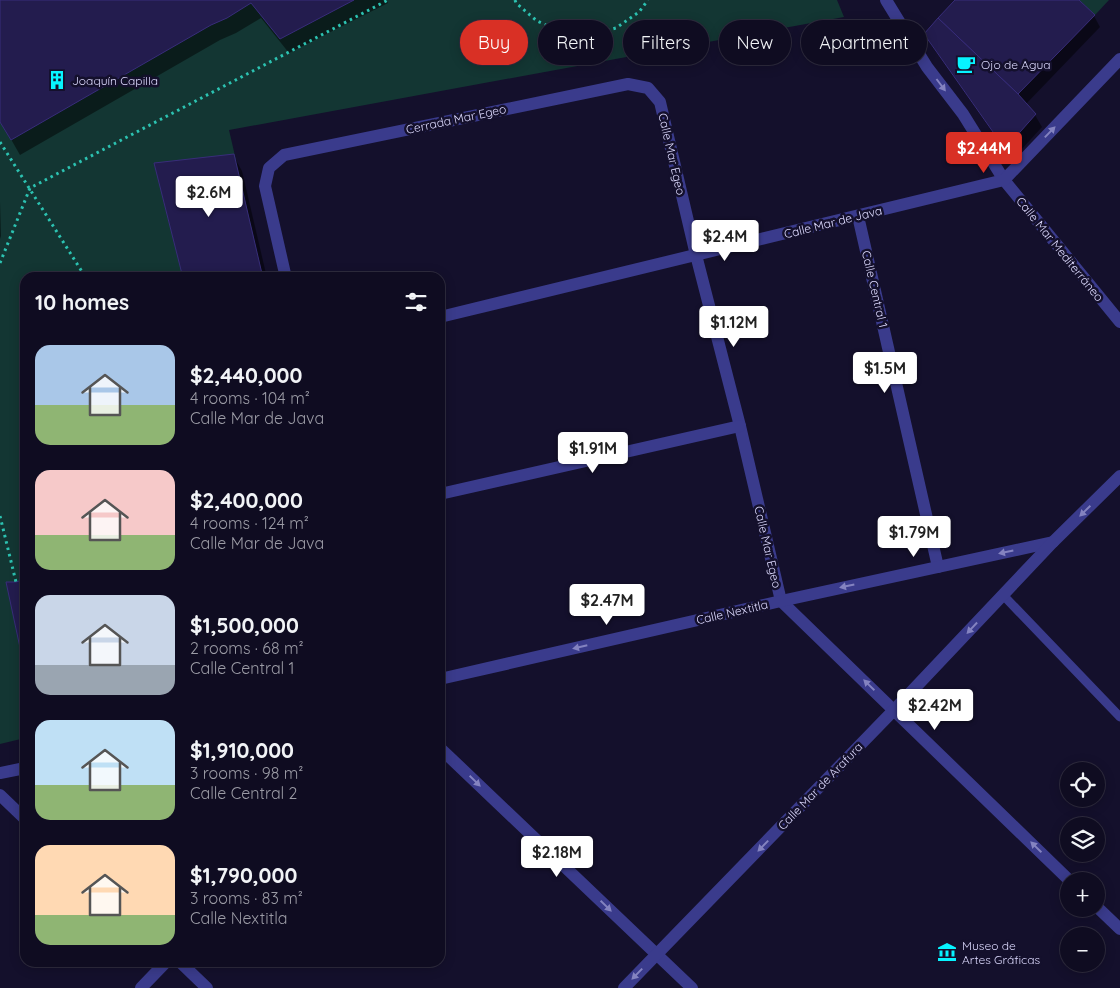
<!DOCTYPE html>
<meta charset="utf-8">
<style>
:root{--surface:#0f0c21;--page:#18152a;--text:#f1f3f6;--muted:#9b9ba5;--line:#2f2c3f;--accent:#d93025}
body{margin:0;font-family:Quicksand,sans-serif;background:var(--page);color:var(--text);height:100vh;display:flex;flex-direction:column;font-size:19px;white-space:nowrap}
*{box-sizing:border-box;margin:0}
p{font-size:16px;color:var(--muted)}
.icon{flex:none;width:28px;height:28px;fill:none;stroke:currentColor;stroke-width:2;stroke-linecap:round;stroke-linejoin:round}
.map{position:relative;flex:1;overflow:hidden}
.details{position:absolute;left:20px;top:272px;width:425px;height:695px;display:flex;flex-direction:column;background:var(--surface);border-radius:15px;box-shadow:0 2px 12px #0003,0 0 0 1px var(--line)}
.details>*{flex:none}
.top-card{position:absolute;left:460px;top:20px;width:475px;height:45px;display:flex;gap:10px}
.tools{position:absolute;left:1060px;top:762px;display:grid;gap:10px}
.tools a{display:grid;place-items:center;width:45px;height:45px;border-radius:50%;background:var(--surface);box-shadow:0 2px 12px #0003,0 0 0 1px var(--line);font-size:25px}
.price{position:absolute;translate:-50% -42px;padding:0 11px;border-radius:5px;background:#fff;color:#222;font-size:16px;line-height:32px;filter:drop-shadow(0 1px 2px #0008)}
.price::after{content:'';position:absolute;left:50%;top:30px;width:15px;height:11px;margin-left:-8px;background:inherit;clip-path:polygon(0 0,100% 0,50% 100%)}
.price.on{background:var(--accent);color:#fff}
ul{padding:0;list-style:none}
li{display:flex;align-items:center;gap:15px;height:125px;padding:0 15px}
li span{display:grid;place-items:center;flex:none;width:140px;height:100px;border-radius:15px;color:#555}
li>.icon{margin-inline-start:auto}
span .icon{width:60px;height:60px;fill:#fffc;stroke-width:1}
li b{font-size:21px}
h2{display:flex;justify-content:space-between;align-items:center;height:60px;padding:0 15px;font-size:21px}
.pill{padding:0 18px;border-radius:22px;background:var(--surface);box-shadow:0 2px 12px #0003,0 0 0 1px var(--line);font-size:18px;line-height:45px}
.pill.on{background:var(--accent);color:#fff}
.map>svg:first-child{display:block}
</style>
<div class="map">
<svg width="1120" height="988" viewBox="0 0 1120 988">
<rect width="100%" height="100%" fill="#14102c"/>
<g fill="#133633">
<path d="M0,0H837L844,17L229,130L263,277L25,278V738L0,744Z"/>
<path d="M1079,0H1109L1095,15Z"/>
</g>
<g fill="#0007">
<path d="M0,0H386L388,3L289,53L261,18L236,33L220,40L20,155L0,120Z"/>
<path d="M957,0H1077L1094,16L1100,27L1026,104L1035,115L1042,127L1012,160L932,46L925,34Z"/>
<path d="M233,155L242,171L267,278H185Z"/>
<path d="M0,201L1,236L0,239Z"/>
</g>
<g fill="#231c4e" stroke="#382d7a">
<path d="M0,0H354L280,39L251,3L227,18L211,25L11,140L0,122Z"/>
<path d="M955,0H1079L1095,15L1018,94L938,18Z"/>
<path d="M938,18L1018,94L1036,114L1005,149L924,34Z"/>
<path d="M234,154L263,278H183L154,163Z"/>
<path d="M25,579V671L6,582H16Z"/>
</g>
<g fill="none" stroke-linecap="round" stroke-linejoin="round">
<g stroke="#2cc2b1" stroke-width="3" stroke-dasharray="2.5 4" stroke-linecap="butt">
<path d="M515,0L516,3L537,21L562,32L590,35L616,28L639,12L648,0"/>
<path d="M0,142L86,278"/>
<path d="M0,263L30,188L388,0"/>
<path d="M0,516L16,582"/>
</g>
<path stroke="#3a3b8c" stroke-width="9" d="M1003,595L1120,717"/>
<g stroke="#3a3b8c" stroke-width="12">
<path d="M886,0L927,67L963,114L1004,180L1120,322"/>
<path d="M858,216L938,567"/>
<path d="M286,278L265,186L269,168L284,155L628,84L648,88L660,102L696,255L740,426L781,601L1070,881"/>
<path d="M440,317L1004,180L1120,59"/>
<path d="M440,494L740,426"/>
<path d="M440,679L781,601L1053,542"/>
<path d="M440,748L692,988"/>
<path d="M0,773L25,768"/>
<path d="M0,795L25,819"/>
<path d="M1096,906L1120,929"/>
<path d="M180,962L207,988"/>
<path d="M141,988L166,962"/>
<path d="M624,988L894,710L1053,542L1120,476"/>
</g>
</g>
<defs><path id="oneway-solid" d="M-6-.8H1V-3.2L6.5 0L1 3.2V.8H-6Z" transform="scale(1.25)"/></defs>
<g fill="#8483c0">
<use href="#oneway-solid" transform="translate(941 85) rotate(53)"/>
<use href="#oneway-solid" transform="translate(1050 132) rotate(-46)"/>
<use href="#oneway-solid" transform="translate(1085 511) rotate(136)"/>
<use href="#oneway-solid" transform="translate(1006 552) rotate(168)"/>
<use href="#oneway-solid" transform="translate(847 586) rotate(168)"/>
<use href="#oneway-solid" transform="translate(972 628) rotate(133)"/>
<use href="#oneway-solid" transform="translate(580 647) rotate(167)"/>
<use href="#oneway-solid" transform="translate(869 685) rotate(-136)"/>
<use href="#oneway-solid" transform="translate(475 781) rotate(44)"/>
<use href="#oneway-solid" transform="translate(763 846) rotate(134)"/>
<use href="#oneway-solid" transform="translate(1036 847) rotate(-136)"/>
<use href="#oneway-solid" transform="translate(606 906) rotate(44)"/>
<use href="#oneway-solid" transform="translate(637 974) rotate(134)"/>
</g>
<defs>
<g id="cafe-bare" transform="scale(1.5)"><path d="M-5.5-4.5H6V0H3Q3 3.5 0 3.5H-2.5Q-5.5 3.5-5.5 0ZM3-3.2v2h1.7v-2ZM-6 4.5H4V6H-6Z" fill="#07f3ff" stroke="#14102c" stroke-width="2.5" paint-order="stroke"/></g>
<g id="building-bare" transform="scale(1.5)"><path d="M-4-6H4V6H1V3H-1V6H-4ZM-2.5-4.3h1.7v1.8h-1.7ZM.8-4.3h1.7v1.8H.8ZM-2.5-1h1.7V.8h-1.7ZM.8-1h1.7V.8H.8Z" fill="#07f3ff" stroke="#14102c" stroke-width="2.5" paint-order="stroke"/></g>
<g id="museum-bare" transform="scale(1.5)"><path d="M0-6L6-3V-2H-6V-3ZM-5-1h2V3h-2ZM-1-1h2V3h-2ZM3-1h2V3H3ZM-6 4H6V6H-6Z" fill="#07f3ff" stroke="#14102c" stroke-width="2.5" paint-order="stroke"/></g>
</defs>
<g fill-rule="evenodd">
<use href="#cafe-bare" x="966" y="64"/>
<use href="#building-bare" x="57" y="80"/>
<use href="#museum-bare" x="947" y="952"/>
</g>
<g text-anchor="middle" dominant-baseline="central" stroke-width="5" stroke-linejoin="round" paint-order="stroke">
<g font-size="12" fill="#dedbff" stroke="#14102c" text-anchor="start">
<text x="981" y="64">Ojo de Agua</text>
<text x="72" y="80">Joaquín Capilla</text>
<text x="962" y="945">Museo de<tspan x="962" dy="14">Artes Gráficas</tspan></text>
</g>
<g font-size="12" fill="#dedbff" stroke="#14102c">
<text transform="translate(456 119) rotate(-12)">Cerrada Mar Egeo</text>
<text transform="translate(672 154) rotate(77)">Calle Mar Egeo</text>
<text transform="translate(833 222) rotate(-14)">Calle Mar de Java</text>
<text transform="translate(1060 249) rotate(51)">Calle Mar Mediterráneo</text>
<text transform="translate(875 289) rotate(77)">Calle Central 1</text>
<text transform="translate(768 547) rotate(77)">Calle Mar Egeo</text>
<text transform="translate(732 612) rotate(-13)">Calle Nextitla</text>
<text transform="translate(820 786) rotate(-46)">Calle Mar de Arafura</text>
</g>
</g>
</svg>
<div class="tools">
<a><svg class="icon" aria-label="locate" viewBox="0 0 24 24"><circle cx="12" cy="12" r="6"/><path d="M12 2v4M12 18v4M2 12h4M18 12h4"/></svg></a>
<a><svg class="icon" aria-label="layers" viewBox="0 0 24 24"><path d="M12 4l9 5-9 5-9-5zM3 14l9 5 9-5"/></svg></a>
<a>+</a>
<a>−</a>
</div>
<b class="price on" style="left:984px;top:174px">$2.44M</b>
<b class="price" style="left:209px;top:218px">$2.6M</b>
<b class="price" style="left:725px;top:262px">$2.4M</b>
<b class="price" style="left:734px;top:348px">$1.12M</b>
<b class="price" style="left:885px;top:394px">$1.5M</b>
<b class="price" style="left:593px;top:474px">$1.91M</b>
<b class="price" style="left:914px;top:558px">$1.79M</b>
<b class="price" style="left:607px;top:626px">$2.47M</b>
<b class="price" style="left:935px;top:731px">$2.42M</b>
<b class="price" style="left:557px;top:878px">$2.18M</b>
<div class="top-card">
<a class="pill on">Buy</a>
<a class="pill">Rent</a>
<a class="pill">Filters</a>
<a class="pill">New</a>
<a class="pill">Apartment</a>
</div>
<section class="details">
<h2>10 homes<svg class="icon" aria-label="filters" viewBox="0 0 24 24"><path d="M4 7h16M4 17h16"/><circle cx="9" cy="7" r="2"/><circle cx="15" cy="17" r="2"/></svg></h2>
<ul>
<li><span style="background:linear-gradient(#a9c7e8 60%,#8fb573 0)"><svg class="icon" aria-label="home" viewBox="0 0 24 24"><path d="M3 11l9-7 9 7M6 9v11h12V9"/></svg></span><div><b>$2,440,000</b><p>4 rooms · 104 m²</p><p>Calle Mar de Java</p></div></li>
<li><span style="background:linear-gradient(#f6c9c9 65%,#8fb573 0)"><svg class="icon" aria-label="home" viewBox="0 0 24 24"><path d="M3 11l9-7 9 7M6 9v11h12V9"/></svg></span><div><b>$2,400,000</b><p>4 rooms · 124 m²</p><p>Calle Mar de Java</p></div></li>
<li><span style="background:linear-gradient(#c9d6e8 70%,#9aa5b1 0)"><svg class="icon" aria-label="home" viewBox="0 0 24 24"><path d="M3 11l9-7 9 7M6 9v11h12V9"/></svg></span><div><b>$1,500,000</b><p>2 rooms · 68 m²</p><p>Calle Central 1</p></div></li>
<li><span style="background:linear-gradient(#bfe0f5 65%,#8fb573 0)"><svg class="icon" aria-label="home" viewBox="0 0 24 24"><path d="M3 11l9-7 9 7M6 9v11h12V9"/></svg></span><div><b>$1,910,000</b><p>3 rooms · 98 m²</p><p>Calle Central 2</p></div></li>
<li><span style="background:linear-gradient(#ffd9b3 70%,#8fb573 0)"><svg class="icon" aria-label="home" viewBox="0 0 24 24"><path d="M3 11l9-7 9 7M6 9v11h12V9"/></svg></span><div><b>$1,790,000</b><p>3 rooms · 83 m²</p><p>Calle Nextitla</p></div></li>
</ul>
</section>
</div>
